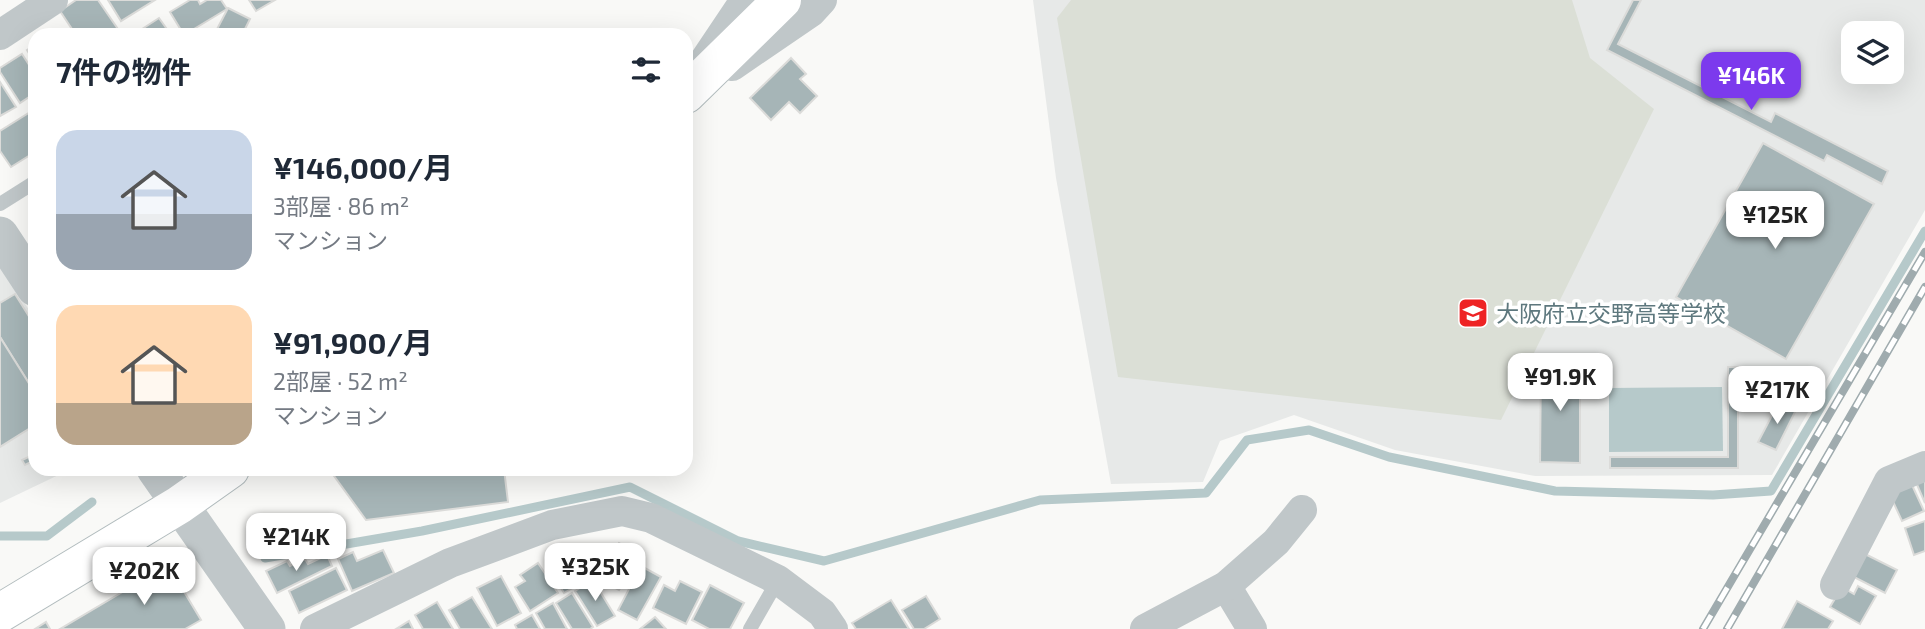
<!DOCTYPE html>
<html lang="ja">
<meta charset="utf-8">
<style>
:root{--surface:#fff;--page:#f2f2f3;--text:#1f2937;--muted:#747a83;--accent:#7c3aed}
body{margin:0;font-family:"Exo 2","Noto Sans JP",sans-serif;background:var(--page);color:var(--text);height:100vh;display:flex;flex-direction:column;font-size:26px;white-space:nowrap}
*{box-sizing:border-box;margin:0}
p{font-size:23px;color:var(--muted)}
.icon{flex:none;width:38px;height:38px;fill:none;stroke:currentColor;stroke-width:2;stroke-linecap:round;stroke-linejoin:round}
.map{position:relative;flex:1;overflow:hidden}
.sheet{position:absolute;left:28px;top:28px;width:665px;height:448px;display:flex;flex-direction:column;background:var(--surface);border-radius:21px;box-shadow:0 7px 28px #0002}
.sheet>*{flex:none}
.fabs{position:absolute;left:1841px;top:21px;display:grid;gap:14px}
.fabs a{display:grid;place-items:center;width:63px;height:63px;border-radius:14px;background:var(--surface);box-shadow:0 7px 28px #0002;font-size:35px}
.price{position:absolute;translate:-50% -60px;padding:0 16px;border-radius:14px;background:#fff;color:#222;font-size:23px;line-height:46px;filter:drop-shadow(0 2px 4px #0008)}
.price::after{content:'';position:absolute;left:50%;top:42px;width:21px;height:16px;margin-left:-10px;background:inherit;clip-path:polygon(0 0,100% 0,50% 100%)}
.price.active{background:var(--accent);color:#fff}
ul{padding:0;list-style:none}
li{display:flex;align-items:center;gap:21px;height:175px;padding:0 28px}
li span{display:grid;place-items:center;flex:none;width:196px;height:140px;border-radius:21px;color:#555}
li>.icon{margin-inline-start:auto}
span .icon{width:84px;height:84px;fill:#fffc;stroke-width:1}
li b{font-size:30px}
h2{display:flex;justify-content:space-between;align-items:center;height:84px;padding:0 28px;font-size:30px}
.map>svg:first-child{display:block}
</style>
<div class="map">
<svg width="1925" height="629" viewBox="0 0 1925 629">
<rect width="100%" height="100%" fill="#f9f9f7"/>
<g fill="#e7e9e8" fill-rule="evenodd">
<path d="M1033,0H1925V210L1772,475L1535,476L1395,450L1294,415L1220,441L1203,482L1111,484L1056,178ZM1853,33H1892V72H1853Z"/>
<path d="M0,266L35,319V469H71L0,503Z"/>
</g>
<path fill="#dbdfd6" d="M1071,0H1572L1590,58L1654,109L1501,420L1118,377L1057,18Z"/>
<path fill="#b6c9ca" d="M1722,387L1723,451L1609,452V388Z"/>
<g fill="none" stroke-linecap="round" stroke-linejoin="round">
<g stroke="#b6c9ca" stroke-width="9">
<path d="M0,536H47L92,502"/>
<path d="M265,558L422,531L630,487L738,541L824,561L1040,500L1206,493L1247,440L1309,430L1389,457L1555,491L1713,495L1771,491L1925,231"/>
</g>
</g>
<g fill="#a6b5b7" stroke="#dbdbd9" stroke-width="2">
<path d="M76,0H98L122,35H76L60,11Z"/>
<path d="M108,0H155L121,21Z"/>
<path d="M190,0H198L200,4L207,0H221L227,9L184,35L170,12Z"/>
<path d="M249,0H275L256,11Z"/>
<path d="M1633,0H1641L1618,44L1771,122L1775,113L1888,171L1882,184L1827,155L1824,161L1607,50Z"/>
<path d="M228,8L250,19L242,35H214Z"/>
<path d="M159,18L171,35H133Z"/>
<path d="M35,45V63L27,50Z"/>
<path d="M22,54L35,74V93L20,103L0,72V68Z"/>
<path d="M791,58L806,74L800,79L817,96L800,113L789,102L771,120L750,98Z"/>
<path d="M0,82L16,107L0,116Z"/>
<path d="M35,109V152L11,167L0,151V131Z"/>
<path d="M1763,143L1874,204L1786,359L1676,297Z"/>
<path d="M15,294L35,326V393L0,337V303Z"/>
<path d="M0,337L35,393V425L0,447Z"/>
<path d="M1541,362L1580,363V463L1540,462Z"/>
<path d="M1728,367H1738V468H1610V457H1728Z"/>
<path d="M1779,402L1796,410L1776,450L1758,442Z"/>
<path d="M35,454V460L25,465L22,460Z"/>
<path d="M329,469H504L508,502L366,520Z"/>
<path d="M1925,475V503L1915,480Z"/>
<path d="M1912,485L1924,511L1902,521L1890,495Z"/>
<path d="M1925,521V551L1914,555L1905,528Z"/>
<path d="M619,543L640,555L619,590L598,579Z"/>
<path d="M583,549L598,573L564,593L549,569Z"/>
<path d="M383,550L394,573L352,591L338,559L353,552L357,561Z"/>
<path d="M1863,553L1897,570L1885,593L1852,576Z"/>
<path d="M327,555L332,566L277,593L266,571L287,561L290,566L305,559L308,564Z"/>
<path d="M538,563L558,593L530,611L515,587L525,581L520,575Z"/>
<path d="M168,565L201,620L185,629H60Z"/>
<path d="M641,566L661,577L637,620L618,610Z"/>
<path d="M336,568L347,590L299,613L289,591Z"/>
<path d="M501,576L521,613L497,626L477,588Z"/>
<path d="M593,580L615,616L597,626L575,591Z"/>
<path d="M680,581L702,592L686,624L653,608L664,585L675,591Z"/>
<path d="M710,585L744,603L730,629H709L692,620Z"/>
<path d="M1858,586L1876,596L1860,624L1830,607L1842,587L1854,594Z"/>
<path d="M572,593L593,627L590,629H572L556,603Z"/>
<path d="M926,596L940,619L924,629H914L902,610Z"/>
<path d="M472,597L492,629H460L449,610Z"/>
<path d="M891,600L909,629H856L852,623Z"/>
<path d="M1797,601L1833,621L1828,629H1782Z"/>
<path d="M437,602L453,629H423L415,615Z"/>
<path d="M553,603L567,629H545L536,613Z"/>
<path d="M532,615L540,629H517L515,625Z"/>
<path d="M655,617L666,629H640Z"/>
<path d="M409,621L413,629H396Z"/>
<path d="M46,622L50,629H35Z"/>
</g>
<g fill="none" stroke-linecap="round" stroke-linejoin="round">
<g stroke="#b2bcbe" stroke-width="40">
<g id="secondary">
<path d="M686,94L782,0"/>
<path d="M0,613L179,505L230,469"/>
</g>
</g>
<g stroke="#c0c7c9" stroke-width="14">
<path d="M0,204L35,182"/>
<path d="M750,629L778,580"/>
</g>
<g stroke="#c0c7c9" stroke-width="30">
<path d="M0,35L53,0"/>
<path d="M704,61L745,0"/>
<path d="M732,66L811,12L822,0"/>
<path d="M1835,585L1889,481L1925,466"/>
<path d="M1226,586L1252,629"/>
<path d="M315,629L450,563L552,525L622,511L651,518L778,580L822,613L833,629"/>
<path d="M1145,629L1226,586L1276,542L1302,510"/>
</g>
<g stroke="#c0c7c9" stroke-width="37">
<path d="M0,235L35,288"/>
<path d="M155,469L267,629"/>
</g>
<use href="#secondary" stroke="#fff" stroke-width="38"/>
<g stroke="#9fabae" stroke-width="8">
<g id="rail">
<path d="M1703,629L1925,252"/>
<path d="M1727,629L1925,287"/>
</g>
</g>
<use href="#rail" stroke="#fff" stroke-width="5" stroke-dasharray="16" stroke-linecap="butt"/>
</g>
<defs>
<g id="school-square" transform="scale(1.575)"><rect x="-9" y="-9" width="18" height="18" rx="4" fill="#ee2324" stroke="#fff"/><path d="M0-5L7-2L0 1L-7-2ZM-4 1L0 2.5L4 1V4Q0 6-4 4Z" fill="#fff"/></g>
</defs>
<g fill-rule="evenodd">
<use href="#school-square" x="1473" y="313"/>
</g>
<g text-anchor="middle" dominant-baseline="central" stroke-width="7" stroke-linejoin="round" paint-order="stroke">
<g font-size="23" fill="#5e787e" stroke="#fff" text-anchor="start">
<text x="1496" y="313">大阪府立交野高等学校</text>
</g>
</g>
</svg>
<div class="fabs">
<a><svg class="icon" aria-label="layers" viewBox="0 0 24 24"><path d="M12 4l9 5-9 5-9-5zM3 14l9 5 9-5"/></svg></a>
</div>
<b class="price active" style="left:1751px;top:112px">¥146K</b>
<b class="price" style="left:1775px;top:251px">¥125K</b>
<b class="price" style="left:1560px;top:413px">¥91.9K</b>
<b class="price" style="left:1777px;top:426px">¥217K</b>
<b class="price" style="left:296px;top:573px">¥214K</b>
<b class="price" style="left:595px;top:603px">¥325K</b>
<b class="price" style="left:144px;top:607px">¥202K</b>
<section class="sheet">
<h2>7件の物件<svg class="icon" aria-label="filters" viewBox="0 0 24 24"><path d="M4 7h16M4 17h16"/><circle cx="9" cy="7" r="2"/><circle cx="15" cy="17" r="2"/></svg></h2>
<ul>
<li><span style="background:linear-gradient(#c9d6e8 60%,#9aa5b1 0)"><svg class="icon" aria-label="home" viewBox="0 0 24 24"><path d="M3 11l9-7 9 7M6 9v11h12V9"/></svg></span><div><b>¥146,000/月</b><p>3部屋 · 86 m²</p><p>マンション</p></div></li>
<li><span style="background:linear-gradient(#ffd9b3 70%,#b9a48a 0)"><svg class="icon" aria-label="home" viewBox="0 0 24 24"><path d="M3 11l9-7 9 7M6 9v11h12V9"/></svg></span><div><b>¥91,900/月</b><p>2部屋 · 52 m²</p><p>マンション</p></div></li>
</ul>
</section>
</div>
